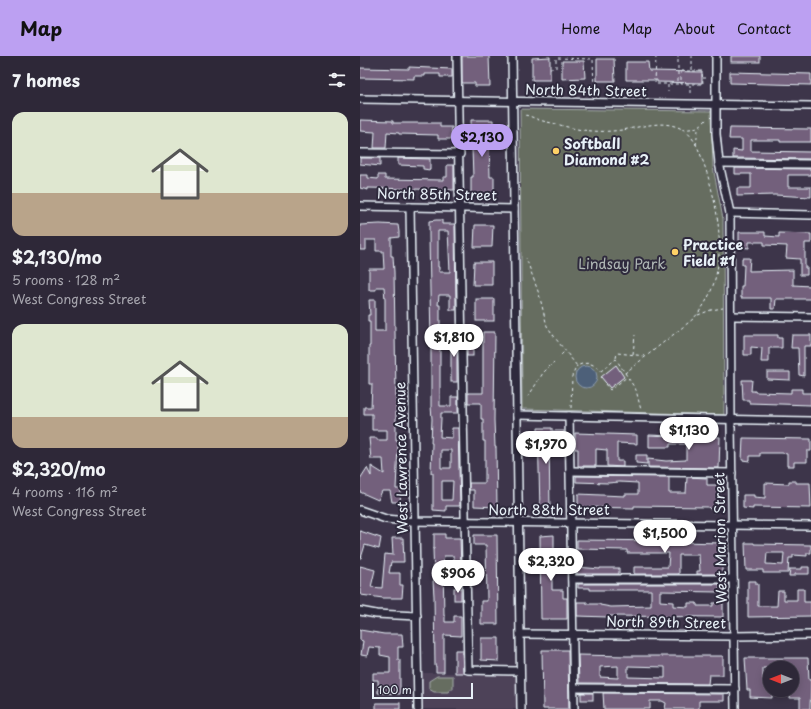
<!DOCTYPE html>
<meta charset="utf-8">
<style>
:root{--surface:#2e2838;--page:#3a3443;--text:#f1f3f6;--muted:#a7a6ae;--line:#494453;--accent:#bca0f2}
body{margin:0;font-family:"Playpen Sans",sans-serif;background:var(--page);color:var(--text);height:100vh;display:flex;flex-direction:column;font-size:15px;white-space:nowrap}
*{box-sizing:border-box;margin:0}
p{font-size:13px;color:var(--muted)}
.icon{flex:none;width:22px;height:22px;fill:none;stroke:currentColor;stroke-width:2;stroke-linecap:round;stroke-linejoin:round}
.map{position:relative;flex:1;overflow:hidden}
.panel{display:flex;flex-direction:column;background:var(--surface);width:360px}
.panel>*{flex:none}
.needle{width:26px;rotate:270deg}
.controls{position:absolute;left:403px;top:605px;display:grid;gap:8px}
.controls a{display:grid;place-items:center;width:36px;height:36px;border-radius:50%;background:var(--surface);box-shadow:0 2px 10px #0003,0 0 0 1px var(--line);font-size:20px}
.scale{position:absolute;left:12px;bottom:10px;width:101px;box-sizing:border-box;padding-left:4px;border:2px solid #e8f1f8;border-top:0;font-size:11px;line-height:14px;white-space:nowrap;color:#e8f1f8;-webkit-text-stroke:3px #2f2a3d;paint-order:stroke}
.price{position:absolute;translate:-50% -34px;padding:0 9px;border-radius:14px;background:#fff;color:#222;font-size:13px;line-height:26px;filter:drop-shadow(0 1px 2px #0008)}
.price::after{content:'';position:absolute;left:50%;top:24px;width:12px;height:9px;margin-left:-6px;background:inherit;clip-path:polygon(0 0,100% 0,50% 100%)}
.price.on{background:var(--accent);color:#111}
ul{padding:0;list-style:none}
li{display:grid;align-content:center;gap:8px;height:212px;padding:0 12px}
li span{display:grid;place-items:center;height:124px;border-radius:12px;color:#555}
li>.icon{margin-inline-start:auto}
span .icon{width:72px;height:72px;fill:#fffc;stroke-width:1}
li b{font-size:17px}
h2{display:flex;justify-content:space-between;align-items:center;height:48px;padding:0 12px;font-size:17px}
header{display:flex;align-items:center;gap:24px;box-sizing:border-box;height:56px;padding:0 20px;background:var(--accent);color:#111}
header strong{font-size:19px}
nav{display:flex;gap:22px;margin-inline-start:auto;font-size:14px}
main{display:flex;flex:1;min-height:0}
.map>svg:first-child{display:block}
</style>
<header>
<strong>Map</strong>
<nav><a>Home</a><a>Map</a><a>About</a><a>Contact</a></nav>
</header>
<main>
<section class="panel">
<h2>7 homes<svg class="icon" aria-label="filters" viewBox="0 0 24 24"><path d="M4 7h16M4 17h16"/><circle cx="9" cy="7" r="2"/><circle cx="15" cy="17" r="2"/></svg></h2>
<ul>
<li><span style="background:linear-gradient(#dfe7d0 65%,#b9a48a 0)"><svg class="icon" aria-label="home" viewBox="0 0 24 24"><path d="M3 11l9-7 9 7M6 9v11h12V9"/></svg></span><div><b>$2,130/mo</b><p>5 rooms · 128 m²</p><p>West Congress Street</p></div></li>
<li><span style="background:linear-gradient(#dfe7d0 75%,#b9a48a 0)"><svg class="icon" aria-label="home" viewBox="0 0 24 24"><path d="M3 11l9-7 9 7M6 9v11h12V9"/></svg></span><div><b>$2,320/mo</b><p>4 rooms · 116 m²</p><p>West Congress Street</p></div></li>
</ul>
</section>
<div class="map">
<svg width="451" height="653" viewBox="0 0 451 653">
<rect width="100%" height="100%" fill="#3d354a"/>
<filter id="ink" filterUnits="userSpaceOnUse"><feTurbulence type="fractalNoise" baseFrequency=".025" numOctaves="2"/><feDisplacementMap in="SourceGraphic" scale="8" xChannelSelector="R" yChannelSelector="G"/><feConvolveMatrix kernelMatrix="1 2 1 2 8 2 1 2 1" color-interpolation-filters="sRGB"/></filter>
<g filter="url(#ink)">
<path fill="#4d4259" d="M108,614L160,615L161,653H58L57,617H103Z"/>
<g fill="#666d60" stroke="#a7afac">
<path d="M160,53L351,55L353,111L363,163L364,359L162,353Z"/>
<path d="M77,620H93V633H90L88,636H74L69,633V625Z"/>
</g>
<circle fill="#4e6179" stroke="#8c9bac" cx="226" cy="321" r="11"/>
<g fill="#73617c" stroke="#e8f1f8" fill-rule="evenodd">
<path d="M102,0H129L130,30H115V27H102Z"/>
<rect x="371" y="0" width="29" height="6"/>
<path d="M190,1V24H172V2Z"/>
<path d="M237,3H254L255,25H237Z"/>
<path d="M202,5H224L225,22L202,23Z"/>
<path d="M266,6H288L289,15L342,16V27L297,26V24H266Z"/>
<path d="M49,11L92,13V21H80V18H65V20H54V23L0,22V12L49,13Z"/>
<path d="M370,16L451,18V29L370,27Z"/>
<path d="M0,64L33,65V67H80V71H92L91,83H78V79L39,78V77L27,76L26,92H14L15,76L0,75Z"/>
<path d="M111,64H133V82H129L130,121H134V139H111V121H113Z"/>
<path d="M370,72L451,73V86H420V84H391V95L451,96V103L373,102V94L382,95V83H369Z"/>
<path d="M0,102H20V110L0,108Z"/>
<path d="M38,102L70,103V114L63,113V110L38,109Z"/>
<path d="M87,109H94V134L8,132V134L0,132V119H8V122L18,123V119H25V123L83,124V121H87Z"/>
<path d="M375,112L451,113V119H428V131H451V141L415,139L377,140V132H391V118H375Z"/>
<path d="M76,164H82V168H95L96,254H90V239H79L78,249H80V350H91V341H98V357H81V363L80,381L92,382V372H98L100,450H86V455L73,454V417H71L72,387H71L72,363L71,350V288L69,180V165ZM78,175H88L90,216H79V211H78ZM81,394H91V412H81ZM82,425H93L92,444H82Z"/>
<path d="M20,168L38,169L39,176V181L31,182V200H33L34,216L36,338V384H38V390L36,433H41L40,446H32L30,435H22L18,444L0,436V423L7,412L11,420V410L24,418L23,403H11L9,382H17V384H27V374H12V358H4V351H11L12,328H9V290H10V265H8V259H10L9,244H15V275H25V244L24,231H16V234H9V213H24L23,195H16V184H6V194H0V169Z"/>
<path d="M115,169H133L132,191H114Z"/>
<path d="M379,176H405V180L419,181V177L451,178V187H445V212H447V219H440V203L426,202L427,190L404,189V186H389V192L379,191Z"/>
<path d="M382,202H390L389,215L433,214V229L451,230V243H416L415,253H411V242H381V230H383L384,209H382Z"/>
<path d="M114,206H132V229H113Z"/>
<rect x="116" y="243" width="18" height="22"/>
<path d="M123,276H135L134,364L135,391H136L137,451L114,450V434H109V427H125V385H123V363H121V347H108V337H123Z"/>
<rect x="91" y="278" width="6" height="48"/>
<path d="M384,279H418V282H422V292H409V306H401L402,292L391,291V299H384Z"/>
<path d="M432,279H451V290H444V320L439,319L438,292H431Z"/>
<rect x="107" y="282" width="6" height="18"/>
<path d="M256,309L264,321L250,332L241,321Z"/>
<path d="M407,316H430V324L407,323Z"/>
<path d="M382,324H392L391,335H395V336L431,337V333H442V337H451V349L389,347V344H383Z"/>
<path d="M178,372H192V375H204V382H189L190,455H180Z"/>
<path d="M215,377L277,379V388L257,387V405H263V411L247,410V394L236,393V410H218V393H215Z"/>
<path d="M313,378H321V379L360,381L359,412L288,411V403L306,405L326,404V388H310V391H289V379L313,380Z"/>
<path d="M383,382L451,383V395H447V406H434V410H427V398L422,397H400V400H390V405L382,404Z"/>
<path d="M276,399H287V408L276,407Z"/>
<path d="M216,420L309,421V437H326L327,421L347,422V429H360V453H358L354,457L348,451L274,450V452L218,451V438L265,440V438H278V427L259,426L248,427L216,426Z"/>
<path d="M429,425H436V427H450L451,452L393,451V453L383,452V439H394V441L405,442V427L429,428Z"/>
<path d="M0,475L21,482L19,493L5,489L1,502H0Z"/>
<path d="M74,478H85V482H100L101,513H94V500H84L83,506L84,560H85V566H94V560H101V580L84,579V616H76V610H75L74,540L73,525H74L73,493H74Z"/>
<path d="M114,479H137L138,568H121V545H127L126,489H114Z"/>
<path d="M194,479V498H200V507H207V514H192V534H203V542H207V563H181L180,480Z"/>
<path d="M32,482H43L44,506H31L29,517H40V529H43L42,542H23L1,539L0,537V510L15,514L11,531L22,532L25,498L33,499Z"/>
<path d="M217,484L319,485V486L362,487V518H337V515H340L339,499H319V518H274V511H308L309,497H267V494L217,493Z"/>
<path d="M385,487H394V488L451,489V497H447V500L433,499V502H429L428,517H403V514H386ZM407,497H424L423,509L406,508Z"/>
<path d="M217,511L240,513V512H259V518H217Z"/>
<path d="M442,511H449V518H435V520H429L430,513H442Z"/>
<path d="M388,525H396V528H398V550H417L418,535H424V544H437V533H444V546H451V560L388,561Z"/>
<path d="M218,528H360L359,536L300,535V545L313,546V550L328,551V547H337V550H353V547H363V561L248,560V561L217,560V546H227V548H240V549L251,551L291,550V534H230V532H218Z"/>
<rect x="94" y="532" width="7" height="12"/>
<path d="M0,574L24,578H42L43,591H38V604H40V638L18,637V624H13V617H30V601L20,599V592L9,591L7,600L1,599L3,585L0,584Z"/>
<path d="M121,582H139V605L121,604Z"/>
<path d="M95,594H102L103,617H95Z"/>
<path d="M182,594H208L209,653H183Z"/>
<path d="M218,599L267,600H363V619H349L348,628L219,627ZM258,610V622L240,621V611ZM268,610L305,611V622L268,621Z"/>
<path d="M385,602H448L449,624H451L450,653H440V642H430V634H432V612H403V623H410V635H412V642L390,641V634H387Z"/>
<rect x="221" y="637" width="12" height="7"/>
<path d="M243,637L364,638V645H339V653H305L306,647L302,645H290V653H244Z"/>
<rect x="16" y="647" width="24" height="6"/>
</g>
<g fill="none" stroke-linecap="round" stroke-linejoin="round">
<g stroke="#e8f1f8" stroke-width="10">
<g id="minor">
<path d="M97,0C101,205 103,409 108,614L160,615"/>
<path d="M152,0L161,653"/>
<path d="M356,0V78L359,107L370,157L371,369L375,653"/>
<path d="M0,43L451,50"/>
<path d="M0,97L100,98"/>
<path d="M359,107L451,108"/>
<path d="M0,150L154,153"/>
<path d="M50,151L58,653"/>
<path d="M370,157L451,159"/>
<path d="M371,260L451,261"/>
<path d="M157,359L451,365"/>
<path d="M209,360L214,653"/>
<path d="M210,415L372,417"/>
<path d="M0,454L26,463L47,465L451,470"/>
<path d="M212,523H373"/>
<path d="M0,555L16,558L57,560"/>
<path d="M160,578L374,580L451,579"/>
<path d="M214,632L375,633"/>
</g>
</g>
<g stroke="#e8f1f8" stroke-width="1" stroke-dasharray="3 3" stroke-linecap="butt">
<path d="M296,0L295,28H318V0"/>
<path d="M190,12H196V2L233,3L234,35"/>
<path d="M332,14V0"/>
<path d="M321,15H342L343,28H321Z"/>
<path d="M343,22H348"/>
<path d="M308,29V36"/>
<path d="M330,37V29"/>
<path d="M165,59C170,60 174,62 179,64C186,66 193,67 200,69C221,75 240,77 262,74C282,71 303,63 322,73C335,80 340,97 345,111C361,159 371,223 333,263L265,317L256,303L241,315C233,307 227,305 217,310L196,283L187,270L179,238L166,202"/>
<path d="M322,73C334,74 340,71 348,62"/>
<path d="M336,89L338,74L341,70"/>
<path d="M338,259L351,254L363,252"/>
<path d="M273,298L275,279"/>
<path d="M256,302L257,297L286,300"/>
<path d="M265,317L276,334L281,354"/>
<path d="M245,328L250,334L267,321"/>
<path d="M168,341L183,317L205,295"/>
<path d="M211,352L212,320L217,310"/>
</g>
<use href="#minor" stroke="#2f2a3d" stroke-width="7"/>
</g>
</g>
<g fill="#ffd166" stroke="#2f2a3d" stroke-width="1.5">
<circle cx="196" cy="95" r="4"/>
<circle cx="315" cy="196" r="4"/>
</g>
<g text-anchor="middle" dominant-baseline="central" stroke-width="4" stroke-linejoin="round" paint-order="stroke">
<g font-size="14" fill="#e8f1f8" stroke="#2f2a3d">
<text transform="translate(226 34) rotate(1)">North 84th Street</text>
<text transform="translate(77 138) rotate(1)">North 85th Street</text>
<text transform="translate(41 402) rotate(-91)">West Lawrence Avenue</text>
<text x="189" y="453">North 88th Street</text>
<text transform="translate(360 482) rotate(-91)">West Marion Street</text>
<text transform="translate(306 566) rotate(1)">North 89th Street</text>
</g>
<g font-size="14" font-weight="bold" fill="#e8f1f8" stroke="#2f2a3d" text-anchor="start">
<text x="204" y="87">Softball<tspan x="204" dy="16">Diamond #2</tspan></text>
<text x="323" y="188">Practice<tspan x="323" dy="16">Field #1</tspan></text>
</g>
<g font-size="14" fill="#aeb6b4" stroke="#2f2a3d">
<text x="262" y="207">Lindsay Park</text>
</g>
</g>
</svg>
<div class="controls">
<a><svg class="needle" viewBox="-14 -14 28 28"><path d="M0-13l5 13h-10z" fill="#e53935"/><path d="M0 13l5-13h-10z" fill="#a7a6ae"/></svg></a>
</div>
<div class="scale">100 m</div>
<b class="price on" style="left:122px;top:102px">$2,130</b>
<b class="price" style="left:94px;top:302px">$1,810</b>
<b class="price" style="left:329px;top:395px">$1,130</b>
<b class="price" style="left:186px;top:409px">$1,970</b>
<b class="price" style="left:305px;top:498px">$1,500</b>
<b class="price" style="left:191px;top:526px">$2,320</b>
<b class="price" style="left:98px;top:538px">$906</b>
</div>
</main>
